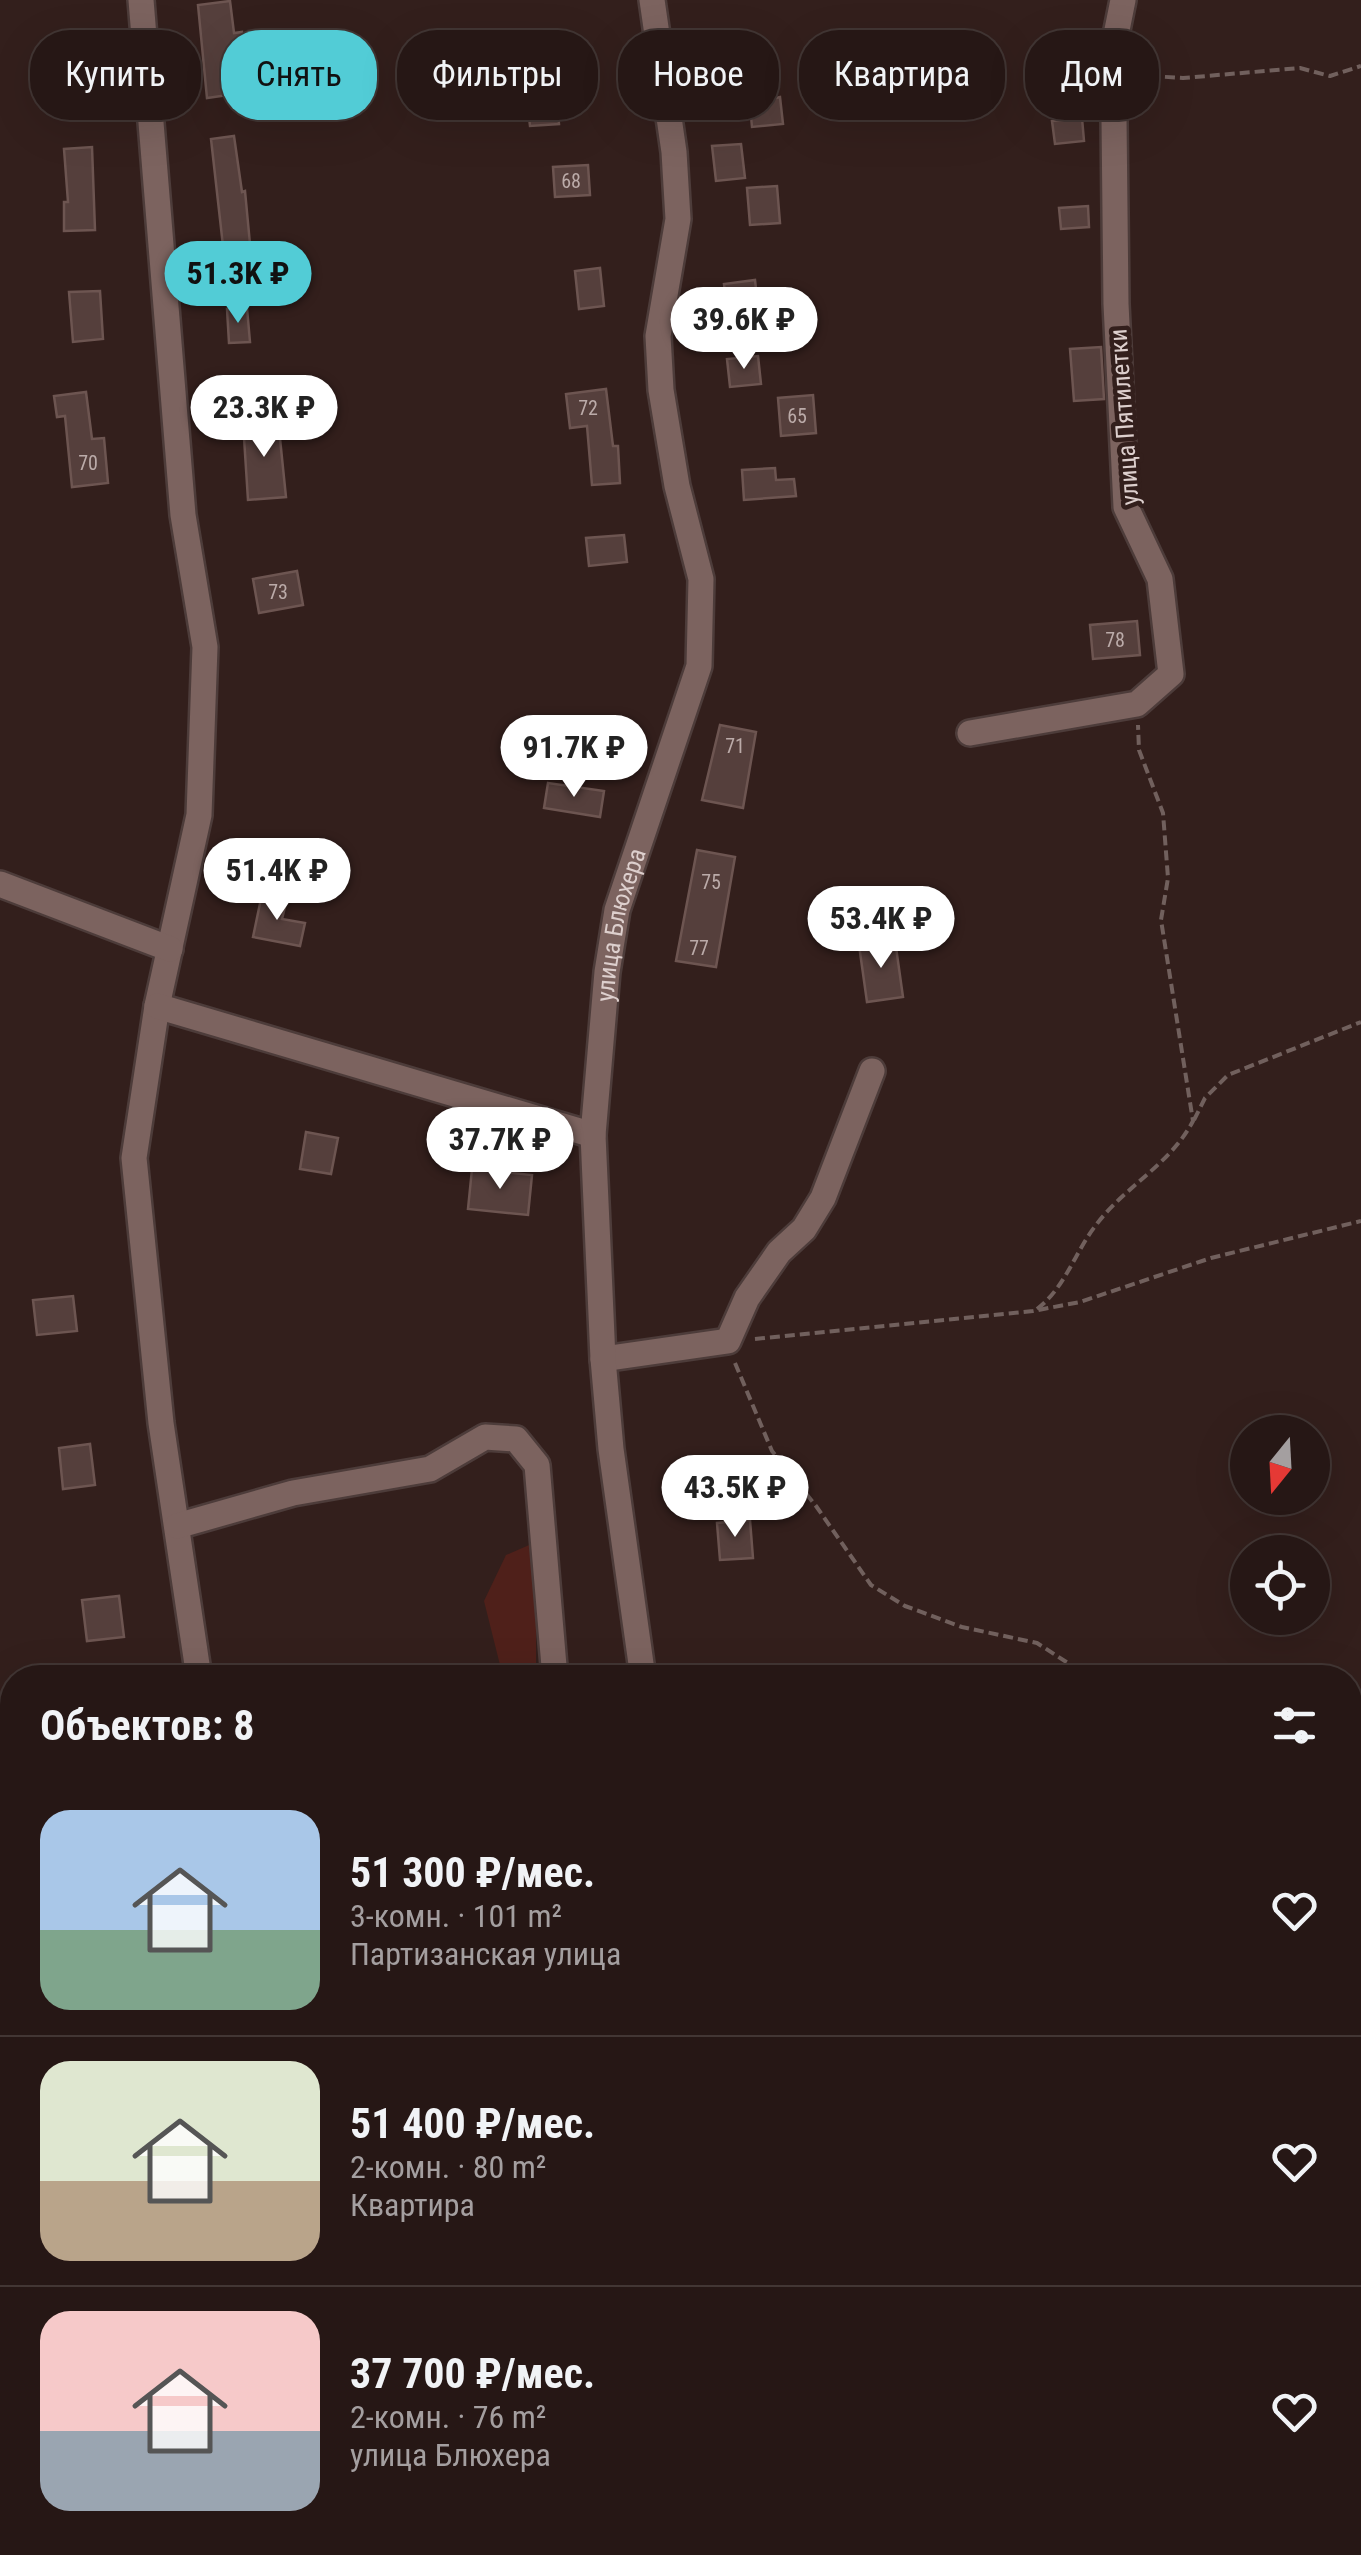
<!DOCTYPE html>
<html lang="ru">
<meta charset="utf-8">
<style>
:root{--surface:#261715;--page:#2e201e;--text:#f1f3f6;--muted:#a49fa0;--line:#423634;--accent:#52ccd6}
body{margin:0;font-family:"Roboto Condensed",sans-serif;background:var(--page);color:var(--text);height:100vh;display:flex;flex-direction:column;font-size:38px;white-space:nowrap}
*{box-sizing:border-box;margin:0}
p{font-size:32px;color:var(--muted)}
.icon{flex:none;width:55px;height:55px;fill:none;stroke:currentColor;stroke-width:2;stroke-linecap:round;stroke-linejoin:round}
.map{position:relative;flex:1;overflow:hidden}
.details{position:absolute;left:0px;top:1665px;width:1362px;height:890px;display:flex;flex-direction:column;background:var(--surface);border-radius:40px 40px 0 0;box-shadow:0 10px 40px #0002,0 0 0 2px var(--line)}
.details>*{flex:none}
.hud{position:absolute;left:30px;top:30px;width:1302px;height:90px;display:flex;gap:20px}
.needle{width:65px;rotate:198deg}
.controls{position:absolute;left:1230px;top:1415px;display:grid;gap:20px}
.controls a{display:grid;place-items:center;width:100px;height:100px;border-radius:50%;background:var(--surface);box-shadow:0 10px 40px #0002,0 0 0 2px var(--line);font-size:50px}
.price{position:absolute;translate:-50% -85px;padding:0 22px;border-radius:35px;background:#fff;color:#222;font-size:32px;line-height:65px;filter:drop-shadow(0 2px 5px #0008)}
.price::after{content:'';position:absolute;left:50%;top:60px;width:30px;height:22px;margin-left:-15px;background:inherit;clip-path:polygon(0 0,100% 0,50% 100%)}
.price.on{background:var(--accent);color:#111}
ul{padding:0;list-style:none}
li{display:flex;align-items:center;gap:30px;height:250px;padding:0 40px}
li+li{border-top:2px solid var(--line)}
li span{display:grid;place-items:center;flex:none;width:280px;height:200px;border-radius:30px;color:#555}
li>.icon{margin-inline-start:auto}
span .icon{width:120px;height:120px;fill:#fffc;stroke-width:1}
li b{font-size:42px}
h2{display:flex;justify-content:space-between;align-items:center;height:120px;padding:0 40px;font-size:42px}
.tag{padding:0 35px;border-radius:40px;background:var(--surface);box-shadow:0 10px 40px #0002,0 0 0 2px var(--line);font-size:35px;line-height:90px}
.tag.on{background:var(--accent);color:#111}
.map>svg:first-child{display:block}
</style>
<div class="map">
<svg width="1361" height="2555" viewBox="0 0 1361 2555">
<rect width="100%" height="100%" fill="#331f1c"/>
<g fill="#4f201a">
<path d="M536,1542V1677H503L484,1601L506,1555Z"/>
<path d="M1350,1861H1361V2555H668L670,2542H1350Z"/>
</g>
<g fill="#553f3c" stroke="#6d5551" stroke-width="2.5">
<path d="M230,1L234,33L242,32L249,92L207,98L198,5Z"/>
<path d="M576,43L578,68L554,70L559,124L530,126L521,48Z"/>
<path d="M1076,47L1077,74L1045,77L1043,49Z"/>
<path d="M769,56L776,98L780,97L783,124L752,127L748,84H745L741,61Z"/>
<path d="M89,78L91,100L61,102L59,80Z"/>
<path d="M1082,118L1084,141L1055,144L1052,121Z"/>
<path d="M234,136L242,192L245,191L250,244L223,246L211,139Z"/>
<path d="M741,144L745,178L716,181L712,146Z"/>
<path d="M92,147L95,230L64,231V202H68L64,149Z"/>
<path d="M588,165L590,195L555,197L553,167Z"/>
<path d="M777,186L780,223L750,225L747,188Z"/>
<path d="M1088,206L1089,227L1061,229L1059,208Z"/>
<path d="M600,268L604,306L579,309L575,271Z"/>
<path d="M755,280L759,315L728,318L724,284Z"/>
<path d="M100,291L103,339L73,342L69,292Z"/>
<path d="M247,308L250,342L229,343L227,309Z"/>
<path d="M1101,347L1104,399L1074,401L1070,349Z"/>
<path d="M758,356L761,384L730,387L727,359Z"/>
<path d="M606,389L613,446H618L620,483L592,485L587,426L570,428L566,394Z"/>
<path d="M86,392L92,439L104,438L108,483L72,487L65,416L57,417L54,396Z"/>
<path d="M813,395L816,433L781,436L778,398Z"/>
<path d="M278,419L286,497L248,500L243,422Z"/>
<path d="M775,468L776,480L794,479L796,496L744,500L742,470Z"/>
<path d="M624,535L627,562L589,566L586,538Z"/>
<path d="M297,571L303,605L259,613L253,579Z"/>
<path d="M1137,621L1140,655L1093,659L1090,625Z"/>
<path d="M720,725L756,732L743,808L702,800Z"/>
<path d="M548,783L604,791L600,817L544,808Z"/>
<path d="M697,850L735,857L716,967L676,961Z"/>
<path d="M262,894L287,899L282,919L305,923L300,946L253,937Z"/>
<path d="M895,940L903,997L867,1002L859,945Z"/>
<path d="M306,1132L338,1138L331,1174L300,1169Z"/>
<path d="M472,1169L532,1175L528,1215L468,1209Z"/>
<path d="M73,1296L77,1331L37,1335L33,1300Z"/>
<path d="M90,1444L95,1485L63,1489L59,1448Z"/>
<path d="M750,1520L753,1558L720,1560L717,1523Z"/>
<path d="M119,1596L124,1637L87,1641L82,1600Z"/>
</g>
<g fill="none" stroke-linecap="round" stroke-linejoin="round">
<g stroke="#4d3c3a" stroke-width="30">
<g id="minor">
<path d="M141,0L183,515L205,647L199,815L157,1006L134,1158L161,1423L199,1678"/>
<path d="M970,733L1137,704L1171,674L1160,579L1126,507L1116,304L1114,119L1116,35L1123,0"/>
<path d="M0,884L170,949"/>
<path d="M157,1006L593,1135"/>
<path d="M603,1359L728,1341L747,1298L779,1252L804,1229L823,1198L872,1071"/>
<path d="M177,1526L293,1493L430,1469L485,1437L516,1439L537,1465L555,1678"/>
<path id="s1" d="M643,1678L611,1449L603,1359L593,1135L607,972L617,910L699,666L701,579L677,486L661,390L658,336L678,219L674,152L652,0"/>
<path d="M0,1915L12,1913"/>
<path d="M1350,2002H1361"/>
<path d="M1350,2241H1361"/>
<path d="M1350,2466H1361"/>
<path d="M437,2542L439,2555"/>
</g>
</g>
<g stroke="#71605d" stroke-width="4" stroke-dasharray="10 5" stroke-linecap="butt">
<path d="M1135,75L1183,78L1300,68L1330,76L1361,66"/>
<path d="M1194,1120L1205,1098L1228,1075L1361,1022"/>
<path d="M1037,1309C1065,1288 1075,1252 1096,1225C1125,1186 1170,1165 1193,1121L1161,920L1168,878L1163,813L1139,750L1138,725"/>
<path d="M755,1339L1033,1311L1080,1302L1211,1258L1361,1221"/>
<path d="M735,1363L772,1451L816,1506L871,1585L905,1606L962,1627L1037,1643L1091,1678"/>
<path d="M1350,1774L1361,1777"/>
<path d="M1353,1832L1361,1818"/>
<path d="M0,2509L12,2514"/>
<path d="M78,2542L105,2555"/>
<path d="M204,2542L210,2555"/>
</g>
<use href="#minor" stroke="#7c635f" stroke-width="25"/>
</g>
<g text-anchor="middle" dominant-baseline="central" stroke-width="9" stroke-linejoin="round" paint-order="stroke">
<g font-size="20" fill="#bbaba9">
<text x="571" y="181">68</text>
<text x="588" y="408">72</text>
<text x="797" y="416">65</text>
<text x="88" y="463">70</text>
<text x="278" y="592">73</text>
<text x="1115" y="640">78</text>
<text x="735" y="746">71</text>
<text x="711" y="882">75</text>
<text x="699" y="948">77</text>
</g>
<g font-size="25" fill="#ddcfcd" stroke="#331f1c">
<text transform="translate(1124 417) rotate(-94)">улица Пятилетки</text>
<text stroke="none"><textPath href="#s1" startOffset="758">улица Блюхера</textPath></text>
</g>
</g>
</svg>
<div class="controls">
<a><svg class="needle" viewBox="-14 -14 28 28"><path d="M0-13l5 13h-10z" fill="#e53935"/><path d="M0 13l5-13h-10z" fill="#a49fa0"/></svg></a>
<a><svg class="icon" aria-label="locate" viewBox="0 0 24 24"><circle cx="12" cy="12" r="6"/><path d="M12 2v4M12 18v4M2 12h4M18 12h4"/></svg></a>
</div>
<b class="price on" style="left:238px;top:326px">51.3K ₽</b>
<b class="price" style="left:744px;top:372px">39.6K ₽</b>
<b class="price" style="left:264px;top:460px">23.3K ₽</b>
<b class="price" style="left:574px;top:800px">91.7K ₽</b>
<b class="price" style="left:277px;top:923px">51.4K ₽</b>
<b class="price" style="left:881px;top:971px">53.4K ₽</b>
<b class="price" style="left:500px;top:1192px">37.7K ₽</b>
<b class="price" style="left:735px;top:1540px">43.5K ₽</b>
<div class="hud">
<a class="tag">Купить</a>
<a class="tag on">Снять</a>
<a class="tag">Фильтры</a>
<a class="tag">Новое</a>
<a class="tag">Квартира</a>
<a class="tag">Дом</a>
</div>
<section class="details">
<h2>Объектов: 8<svg class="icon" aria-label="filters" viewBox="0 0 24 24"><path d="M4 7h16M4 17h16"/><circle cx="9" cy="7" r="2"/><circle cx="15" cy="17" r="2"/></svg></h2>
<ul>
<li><span style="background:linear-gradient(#a9c7e8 60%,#7fa58c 0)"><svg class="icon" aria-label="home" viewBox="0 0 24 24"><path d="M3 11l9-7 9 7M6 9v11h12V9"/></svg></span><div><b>51 300 ₽/мес.</b><p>3-комн. · 101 m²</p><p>Партизанская улица</p></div><svg class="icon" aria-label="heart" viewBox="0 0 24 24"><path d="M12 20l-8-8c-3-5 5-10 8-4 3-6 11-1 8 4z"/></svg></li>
<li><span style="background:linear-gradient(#dfe7d0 60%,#b9a48a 0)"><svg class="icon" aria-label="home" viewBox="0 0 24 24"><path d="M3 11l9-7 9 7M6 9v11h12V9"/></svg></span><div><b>51 400 ₽/мес.</b><p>2-комн. · 80 m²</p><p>Квартира</p></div><svg class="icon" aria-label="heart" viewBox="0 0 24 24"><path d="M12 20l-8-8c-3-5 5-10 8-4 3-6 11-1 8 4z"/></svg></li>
<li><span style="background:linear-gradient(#f6c9c9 60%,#9aa5b1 0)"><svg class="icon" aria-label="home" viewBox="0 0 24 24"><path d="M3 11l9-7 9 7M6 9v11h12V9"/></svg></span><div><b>37 700 ₽/мес.</b><p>2-комн. · 76 m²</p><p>улица Блюхера</p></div><svg class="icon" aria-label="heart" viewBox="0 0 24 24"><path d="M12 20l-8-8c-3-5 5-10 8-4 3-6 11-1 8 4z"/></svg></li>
</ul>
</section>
</div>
